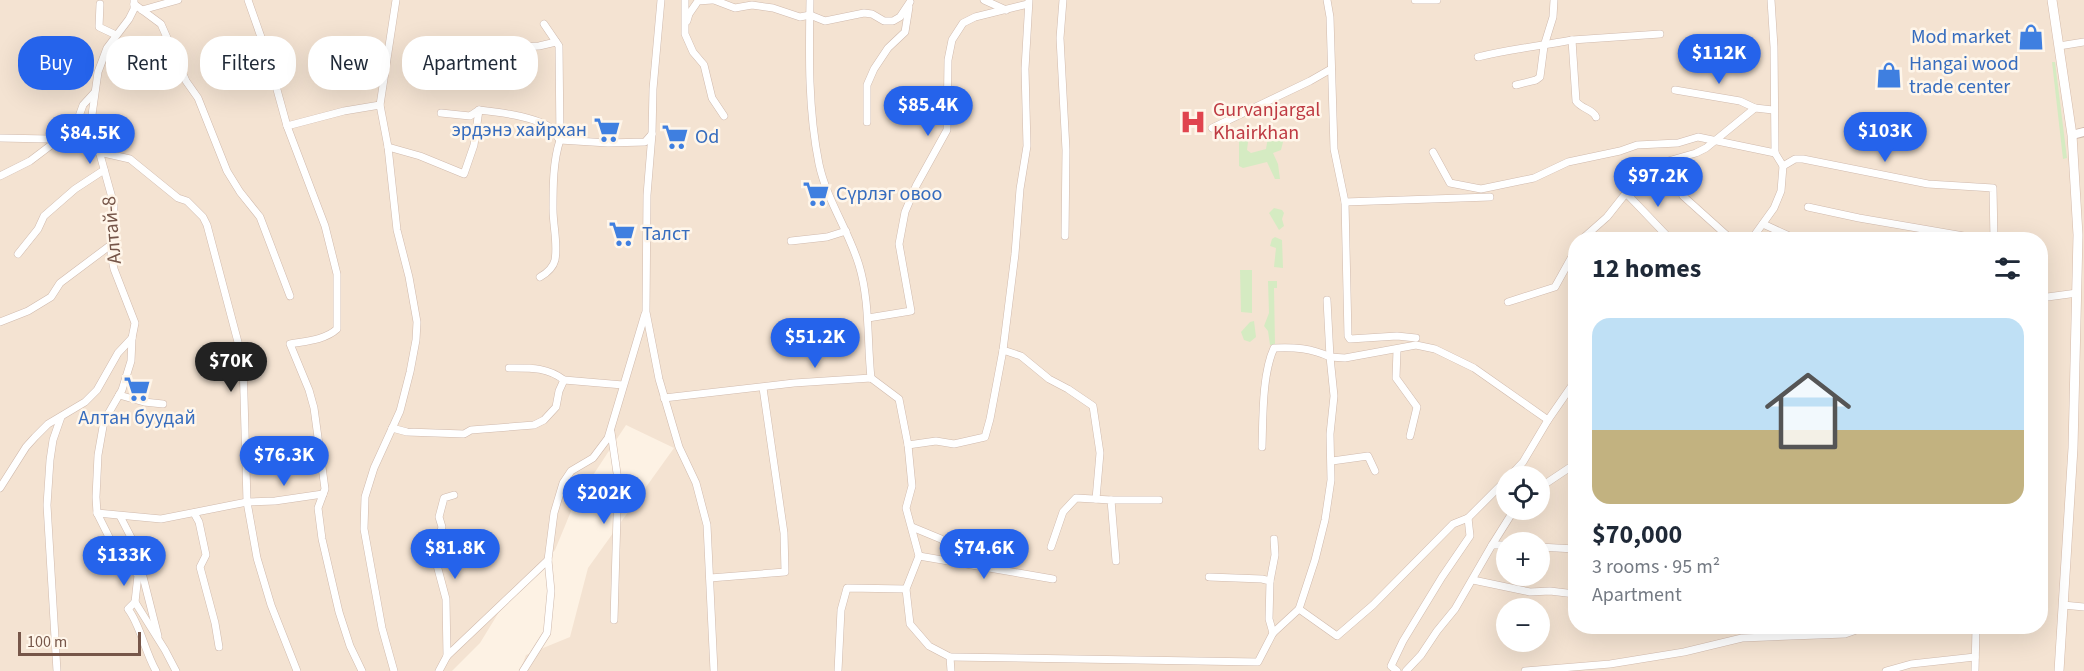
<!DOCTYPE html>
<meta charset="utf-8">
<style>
:root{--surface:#fff;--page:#f6f6f7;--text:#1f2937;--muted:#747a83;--line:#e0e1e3;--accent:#2563eb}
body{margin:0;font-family:"Source Sans 3",sans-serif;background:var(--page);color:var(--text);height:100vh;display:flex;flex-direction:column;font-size:22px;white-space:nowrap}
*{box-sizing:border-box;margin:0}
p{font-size:20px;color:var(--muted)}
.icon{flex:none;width:33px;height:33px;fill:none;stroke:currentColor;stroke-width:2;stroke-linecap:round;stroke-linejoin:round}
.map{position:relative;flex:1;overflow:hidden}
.drawer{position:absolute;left:1568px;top:232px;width:480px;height:402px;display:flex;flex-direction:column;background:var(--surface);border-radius:24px;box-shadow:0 6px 24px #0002}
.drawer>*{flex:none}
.banner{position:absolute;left:18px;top:36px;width:570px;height:54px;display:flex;gap:12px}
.tools{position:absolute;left:1496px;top:466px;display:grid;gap:12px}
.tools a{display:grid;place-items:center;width:54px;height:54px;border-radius:50%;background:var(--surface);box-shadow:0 6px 24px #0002;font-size:30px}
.scale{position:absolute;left:18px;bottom:15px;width:123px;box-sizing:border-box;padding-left:6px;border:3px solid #765649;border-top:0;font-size:16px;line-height:21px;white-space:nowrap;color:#765649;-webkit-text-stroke:4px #fff6ea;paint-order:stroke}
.price{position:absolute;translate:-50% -51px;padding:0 14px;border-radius:21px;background:var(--accent);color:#fff;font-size:20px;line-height:39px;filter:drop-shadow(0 2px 3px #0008)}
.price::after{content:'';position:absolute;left:50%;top:36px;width:18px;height:14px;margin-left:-9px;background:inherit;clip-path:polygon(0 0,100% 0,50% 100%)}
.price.on{background:#222;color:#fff}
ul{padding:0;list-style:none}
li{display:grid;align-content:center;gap:12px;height:318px;padding:0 24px}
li+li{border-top:2px solid var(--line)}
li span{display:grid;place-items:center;height:186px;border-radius:18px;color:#555}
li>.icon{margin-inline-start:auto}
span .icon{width:108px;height:108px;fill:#fffc;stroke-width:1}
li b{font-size:26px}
h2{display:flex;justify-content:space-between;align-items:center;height:72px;padding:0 24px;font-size:26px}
.pill{padding:0 21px;border-radius:24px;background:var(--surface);box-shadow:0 6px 24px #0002;font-size:21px;line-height:54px}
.pill.on{background:var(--accent);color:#fff}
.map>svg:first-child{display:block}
</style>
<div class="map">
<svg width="2084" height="671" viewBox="0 0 2084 671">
<rect width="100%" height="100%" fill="#fdf2e4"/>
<path fill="#f4e3d2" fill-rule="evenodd" d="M0,0H2084V671H520L526,655L570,637L588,568L674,448L626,425L574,504L555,550L499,612L480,643L452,671H0ZM1575,240H2040V627H1575ZM1506,477H1539V510H1506ZM1506,543H1539V576H1506ZM1506,609H1539V642H1506Z"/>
<g fill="#d5ebc2">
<path d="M2052,62H2055L2067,158L2063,159Z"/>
<path d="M1279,130L1285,134L1281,150L1273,153L1278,164L1280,179H1275L1267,162L1243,168L1239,166V140L1241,132L1246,131L1249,134L1247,150L1251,153L1266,149L1269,131Z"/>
<path d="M1274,208L1282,210L1284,213L1282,219L1284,226L1279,230L1269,213Z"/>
<path d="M1275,237L1282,240L1283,268L1274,267L1276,248L1270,246L1272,239Z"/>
<path d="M1240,270H1252V313L1241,312Z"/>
<path d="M1268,281H1277V288H1274L1275,345H1270L1268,331L1264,326L1269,313Z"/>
<path d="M1254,321L1256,337L1250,342L1244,340L1241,332L1250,322Z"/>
</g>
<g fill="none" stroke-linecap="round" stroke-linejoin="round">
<g stroke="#d0baad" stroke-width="8">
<g id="minor">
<path d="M134,0V9L129,19L107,48L98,72L91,122L114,205L111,254L114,269L135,323L132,338L131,361L122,390L104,421L98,455L96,497L97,513L118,555L138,575L135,602L165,650L176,671"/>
<path d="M248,0L268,57L287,126L325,226L337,274V329C325,340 306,341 290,344L309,390L314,408L325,489L318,508L322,539L339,612L350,646L362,671"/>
<path d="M661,0L653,89L652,134L647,195L646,312L659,379L679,447L696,483L707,525L714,671"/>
<path d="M685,0V34L693,52L704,65L712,98L724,116"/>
<path d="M714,0L735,8L752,5L773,8L800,17L810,15L825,21L864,13L872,14L884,21H893L900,17L910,2"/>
<path d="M810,0C809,55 808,110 819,164C827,201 848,229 859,265C870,301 867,341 871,378"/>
<path d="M984,0L1006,10"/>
<path d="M1063,0L1060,38L1066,150L1065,236"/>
<path d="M1327,0L1330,17L1334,149L1345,202L1348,336L1350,339L1397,336L1416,338"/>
<path d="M1415,0H1437"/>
<path d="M100,4L99,27L116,35"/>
<path d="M134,4L161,24L186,81L198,98L227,171L240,192L260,217L290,296"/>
<path d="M142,10L178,0"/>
<path d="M687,21L689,14L698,1L712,0"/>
<path d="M1572,40L1660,34"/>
<path d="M2059,46L2084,42"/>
<path d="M505,48L539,46L556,42"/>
<path d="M1478,57C1509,49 1541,46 1572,40L1576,101C1581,109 1593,109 1596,117"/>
<path d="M1516,85L1536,80L1540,77L1544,46L1553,17L1554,0"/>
<path d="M1675,90L1740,101L1755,108"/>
<path d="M441,113L470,116L479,110"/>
<path d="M867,122V85L874,69L888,48L905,32L909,7"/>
<path d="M287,126L344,111L380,105"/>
<path d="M1212,128L1310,81L1331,69"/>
<path d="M0,138L48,139L60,137"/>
<path d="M388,147L420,156L464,174L474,145L479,110C499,112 534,116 551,128C554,131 557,137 560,140L608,143L645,142L652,134"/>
<path d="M99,152L130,159L178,198L187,201L203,217L207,225L243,361L247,502L257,558L271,605L297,671"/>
<path d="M1433,152L1450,183L1481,189L1534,178L1568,162L1620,151L1637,145L1678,143L1698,137L1775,153"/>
<path d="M1783,166L1795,159H1803L1928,184L1993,188L1994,240"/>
<path d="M0,176L30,161L71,130L77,122L83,105L94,93"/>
<path d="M1626,193L1671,240"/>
<path d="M1683,196L1732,240"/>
<path d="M1345,202L1490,197"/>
<path d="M1808,207L1859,218L1987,240"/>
<path d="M1763,224L1798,240"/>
<path d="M1581,240L1607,217L1634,183L1643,177L1668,161L1696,153L1706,148L1755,108L1773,110"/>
<path d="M1751,240L1774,208L1781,191L1783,166L1775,153L1774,47L1771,0"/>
<path d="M791,241L827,237L846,231"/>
<path d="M18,254L38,229L44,216L75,189L104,170"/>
<path d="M540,277C547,273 553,268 555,260C558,243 553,226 553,209C553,187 553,161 560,140L559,46L544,24"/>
<path d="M2040,298L2077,293"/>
<path d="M1327,300L1330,357L1345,358L1416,345L1435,349L1474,368L1548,420"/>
<path d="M1508,302L1555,287L1575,251"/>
<path d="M868,318L911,311L899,244L905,212L916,186L947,130L948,60L952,40L963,23L975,17L1028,4"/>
<path d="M0,322L28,311L51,297L60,283L112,244"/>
<path d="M1003,350L1021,356L1049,379L1068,389L1093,406L1100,453L1096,499"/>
<path d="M1397,350L1396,378L1417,407L1410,436"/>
<path d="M509,368C530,368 547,367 564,380"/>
<path d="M119,395L144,402L163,404"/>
<path d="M664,398L794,383L871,378L899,399L908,445L912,486L906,508L919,556L906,589L910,624L929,646L950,657L951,671"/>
<path d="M392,428L407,432L464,434L471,430L534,425L544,420L556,407L559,391L564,380L623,385"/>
<path d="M611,432L618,480L614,620"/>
<path d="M908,445L936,441L954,444L985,437L990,419L1003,350L1015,254L1020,189L1027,146L1025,69L1029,0"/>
<path d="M1332,461L1368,456L1375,471"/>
<path d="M1509,477L1523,462L1548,420L1575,381"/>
<path d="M0,488L26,447L35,437L48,424L85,402L97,390L118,353L132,338"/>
<path d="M1539,488L1575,464"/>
<path d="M1111,500H1159"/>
<path d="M97,513L161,519L247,502L275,501L323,494"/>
<path d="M194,513L199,522L206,555L200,567L215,623L219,647"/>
<path d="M120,516L135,545L158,636"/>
<path d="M912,527L941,539L973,564"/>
<path d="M1492,545L1514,510"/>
<path d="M1051,547L1063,512L1076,498L1111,500L1116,561"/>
<path d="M1539,547L1575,549"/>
<path d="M919,556L1053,579"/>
<path d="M1209,577L1262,579L1270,581L1269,619L1273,633"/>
<path d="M710,578L785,572L784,533L763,388"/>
<path d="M1473,580L1530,592L1550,591L1575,594"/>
<path d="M1270,581L1275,555L1274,539"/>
<path d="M135,602L128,609C140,624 145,652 156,671"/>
<path d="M2063,605L2084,607"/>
<path d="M1299,609L1337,636L1373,605L1453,524L1468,518"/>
<path d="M447,656L446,599L434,554L442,527L439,517L444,498L454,495"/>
<path d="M950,657L1258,662L1273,633L1299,609L1315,560L1325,520L1331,480L1330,434L1334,396L1330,357C1311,348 1294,347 1274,348C1262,374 1263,418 1262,447"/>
<path d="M57,671L47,505L50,460L53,440L61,417"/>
<path d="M394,671L382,628L364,529L365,497L374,468L400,411L410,372L416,340L417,322L409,277L397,230L388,147L380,105L396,0"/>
<path d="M439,671L447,656L548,560"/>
<path d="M523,671L547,633L551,591L548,560L554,513L563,483L571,471L593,458L608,438L645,314"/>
<path d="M838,671L841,610L847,588L906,589"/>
<path d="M1397,671L1391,666L1403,641L1442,577L1470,536L1468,518L1506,480"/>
<path d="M1406,671L1421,655L1437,631L1455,609L1492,545H1506"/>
<path d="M1525,671L1610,664L1684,652L1742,638L1845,634L1865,627"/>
<path d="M1886,671L1911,664L1975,657"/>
<path d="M1975,671L1976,627"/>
</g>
</g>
<g stroke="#d0baad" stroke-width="10">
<path id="tertiary" d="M2072,135L2084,132"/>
</g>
<g stroke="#d4baaa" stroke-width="10">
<path id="secondary" d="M2052,0L2072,135L2078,235L2073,448L2059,671"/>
</g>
<use href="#minor" stroke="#fff" stroke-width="7"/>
<use href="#tertiary" stroke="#fff" stroke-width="8"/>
<use href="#secondary" stroke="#fff" stroke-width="9"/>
</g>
<defs>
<g id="shop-bare" transform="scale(2.07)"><path d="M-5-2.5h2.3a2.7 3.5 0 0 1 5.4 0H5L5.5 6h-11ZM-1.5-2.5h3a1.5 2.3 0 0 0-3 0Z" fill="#3f7fe0" stroke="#fff6ea" stroke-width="2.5" paint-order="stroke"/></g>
<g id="hospital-bare" transform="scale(2.07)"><path d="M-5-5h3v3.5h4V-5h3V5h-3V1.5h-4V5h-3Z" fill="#e0444e" stroke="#fff6ea" stroke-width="2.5" paint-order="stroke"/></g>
<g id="supermarket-bare" transform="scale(2.07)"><path d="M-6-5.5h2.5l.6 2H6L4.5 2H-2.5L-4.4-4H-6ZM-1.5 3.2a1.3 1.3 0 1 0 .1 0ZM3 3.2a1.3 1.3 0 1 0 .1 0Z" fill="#3f7fe0" stroke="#fff6ea" stroke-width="2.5" paint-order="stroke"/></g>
</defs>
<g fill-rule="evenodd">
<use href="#shop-bare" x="2031" y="37"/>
<use href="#shop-bare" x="1889" y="75"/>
<use href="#hospital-bare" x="1193" y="122"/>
<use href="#supermarket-bare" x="607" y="130"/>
<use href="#supermarket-bare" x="675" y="137"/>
<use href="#supermarket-bare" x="816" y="194"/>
<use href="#supermarket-bare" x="622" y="234"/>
<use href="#supermarket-bare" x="137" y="389"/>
</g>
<g text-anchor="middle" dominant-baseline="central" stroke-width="5" stroke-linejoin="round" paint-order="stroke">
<g font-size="20" fill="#366cbe" stroke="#fff6ea" text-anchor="start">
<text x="2011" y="37" text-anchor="end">Mod market</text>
<text x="1909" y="64">Hangai wood<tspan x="1909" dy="23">trade center</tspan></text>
<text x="587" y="130" text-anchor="end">эрдэнэ хайрхан</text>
<text x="695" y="137">Od</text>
<text x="836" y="194">Сүрлэг овоо</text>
<text x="642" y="234">Талст</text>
<text x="137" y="418" text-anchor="middle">Алтан буудай</text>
</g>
<g font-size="20" fill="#be3a42" stroke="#fff6ea" text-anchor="start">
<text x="1213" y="110">Gurvanjargal<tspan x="1213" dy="23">Khairkhan</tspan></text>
</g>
<g font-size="20" fill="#765649" stroke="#fff6ea">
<text transform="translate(112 230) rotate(-95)">Алтай-8</text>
</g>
</g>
</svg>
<div class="tools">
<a><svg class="icon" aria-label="locate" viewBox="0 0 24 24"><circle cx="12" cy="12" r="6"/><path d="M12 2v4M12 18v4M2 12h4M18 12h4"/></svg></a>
<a>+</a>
<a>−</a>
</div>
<div class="scale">100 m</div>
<b class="price" style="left:1719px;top:85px">$112K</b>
<b class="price" style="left:928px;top:137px">$85.4K</b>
<b class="price" style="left:1885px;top:163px">$103K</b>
<b class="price" style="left:90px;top:165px">$84.5K</b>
<b class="price" style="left:1658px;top:208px">$97.2K</b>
<b class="price" style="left:815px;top:369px">$51.2K</b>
<b class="price on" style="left:231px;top:393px">$70K</b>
<b class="price" style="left:284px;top:487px">$76.3K</b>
<b class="price" style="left:604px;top:525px">$202K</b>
<b class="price" style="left:455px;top:580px">$81.8K</b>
<b class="price" style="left:984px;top:580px">$74.6K</b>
<b class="price" style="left:124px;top:587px">$133K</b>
<div class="banner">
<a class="pill on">Buy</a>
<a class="pill">Rent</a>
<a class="pill">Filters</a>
<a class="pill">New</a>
<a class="pill">Apartment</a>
</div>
<section class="drawer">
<h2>12 homes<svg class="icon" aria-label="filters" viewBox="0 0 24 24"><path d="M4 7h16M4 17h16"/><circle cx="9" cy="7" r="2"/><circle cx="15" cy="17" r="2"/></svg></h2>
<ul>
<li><span style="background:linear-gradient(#bfe0f5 60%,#c2b280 0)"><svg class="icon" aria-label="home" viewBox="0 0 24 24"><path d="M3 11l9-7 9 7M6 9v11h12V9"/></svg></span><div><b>$70,000</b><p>3 rooms · 95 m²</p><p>Apartment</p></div></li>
</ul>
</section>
</div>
